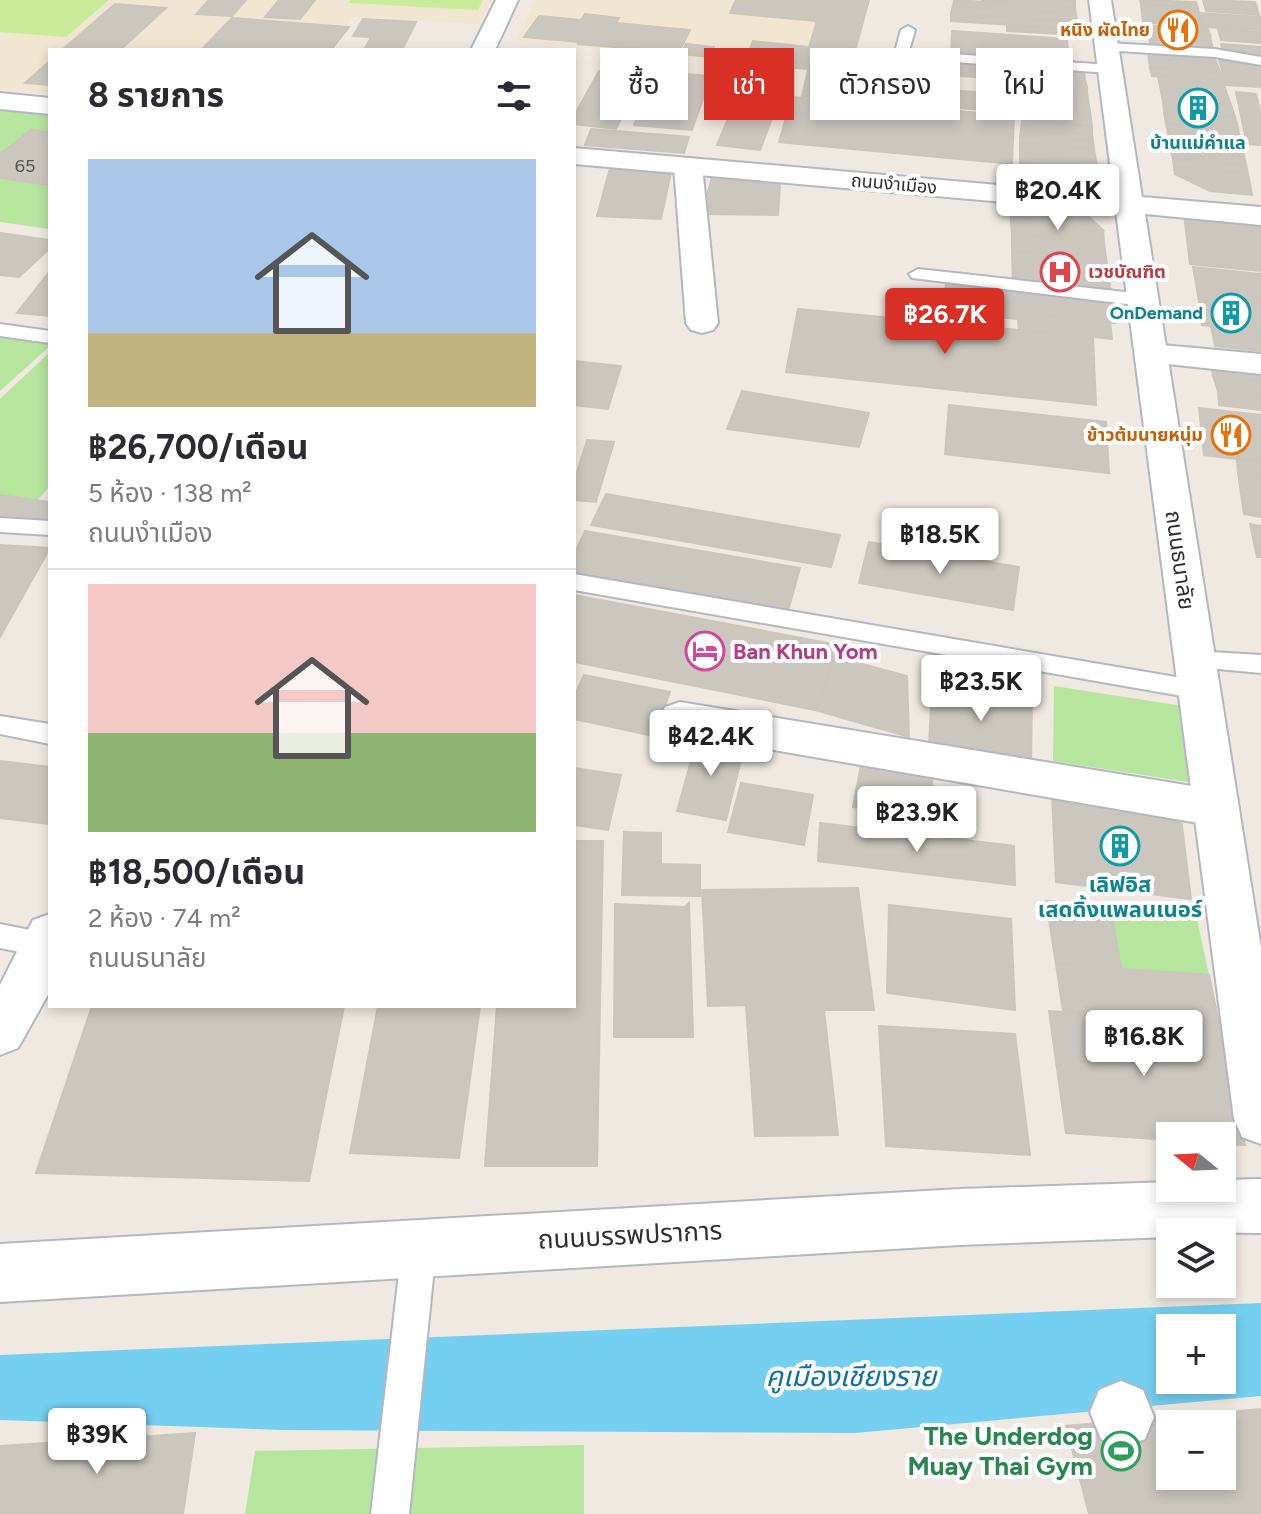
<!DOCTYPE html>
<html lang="th">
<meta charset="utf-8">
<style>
:root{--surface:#fff;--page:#f2f2f3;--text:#2b2b33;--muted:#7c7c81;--line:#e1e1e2;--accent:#d93025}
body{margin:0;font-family:Figtree,"Noto Sans Thai",sans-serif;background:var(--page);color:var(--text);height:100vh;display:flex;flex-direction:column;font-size:30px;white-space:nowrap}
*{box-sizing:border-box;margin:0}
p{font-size:26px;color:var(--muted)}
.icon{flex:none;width:44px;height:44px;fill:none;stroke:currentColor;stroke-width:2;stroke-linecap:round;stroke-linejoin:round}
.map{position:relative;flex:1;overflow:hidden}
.side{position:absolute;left:48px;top:48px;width:528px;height:960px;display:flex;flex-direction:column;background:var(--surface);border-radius:0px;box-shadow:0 4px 12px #0003}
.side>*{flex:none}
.guide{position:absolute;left:600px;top:48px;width:540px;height:72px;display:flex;gap:16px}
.needle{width:52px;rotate:288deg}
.controls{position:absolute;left:1156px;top:1122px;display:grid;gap:16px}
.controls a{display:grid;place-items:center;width:80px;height:80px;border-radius:0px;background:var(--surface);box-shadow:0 4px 12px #0003;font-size:40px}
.price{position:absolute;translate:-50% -68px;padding:0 18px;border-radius:8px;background:#fff;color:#222;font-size:26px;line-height:52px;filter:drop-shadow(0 2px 4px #0008)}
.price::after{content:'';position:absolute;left:50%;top:48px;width:24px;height:18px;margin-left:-12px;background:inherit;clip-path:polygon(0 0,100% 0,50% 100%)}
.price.selected{background:var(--accent);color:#fff}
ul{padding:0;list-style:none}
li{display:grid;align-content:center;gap:16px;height:424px;padding:0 40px}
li+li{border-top:2px solid var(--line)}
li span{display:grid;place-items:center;height:248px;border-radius:0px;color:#555}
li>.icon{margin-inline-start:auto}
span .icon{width:144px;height:144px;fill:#fffc;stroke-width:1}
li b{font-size:34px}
h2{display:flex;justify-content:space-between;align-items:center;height:96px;padding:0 40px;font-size:34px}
.chip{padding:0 28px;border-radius:0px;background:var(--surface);box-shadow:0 4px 12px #0003;font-size:28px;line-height:72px}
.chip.selected{background:var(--accent);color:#fff}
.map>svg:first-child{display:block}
</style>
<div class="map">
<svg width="1261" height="1514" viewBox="0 0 1261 1514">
<rect width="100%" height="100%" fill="#efe9e1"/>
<g fill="#f0e6d1">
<path d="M0,0H491L479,24L353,17L332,50H50V93L0,88Z"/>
<path d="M535,0H869L849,73L515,41Z"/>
</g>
<g fill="#b6e59e">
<path d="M0,106L50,110V229L0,222Z"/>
<path d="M0,336L50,342V346L0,391Z"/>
<path d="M50,352V485L38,500L0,495V399Z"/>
<path d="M1054,686L1189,707L1195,783L1053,761Z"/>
<path d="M1110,905L1195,910L1209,975L1121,968Z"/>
<path d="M584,1445V1514H245L255,1451Z"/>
</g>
<g fill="#c9ec9a">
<path d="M0,0H109L66,37L0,32Z"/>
<path d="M351,0H483L478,10L349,3Z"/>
</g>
<path fill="#75cff0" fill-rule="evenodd" d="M1261,1303V1396L855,1433L281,1430L0,1420V1355ZM1170,1328H1222V1380H1170Z"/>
<g fill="#cbc7bf" stroke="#cbc5ba" stroke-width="2" fill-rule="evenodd">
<path d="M209,0H246L232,16L196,14Z"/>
<path d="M279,0H315L300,19L265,17Z"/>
<path d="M736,0H869L849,73L744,63L753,41L809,47L817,21L730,13Z"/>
<path d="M954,0L1075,7L1076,14L953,6Z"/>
<path d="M1075,0V7L982,1L983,0Z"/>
<path d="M1140,0L1196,2L1198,8L1141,4Z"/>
<path d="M1203,0L1255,2L1259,15L1206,11Z"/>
<path d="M115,4L166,8L120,50H62Z"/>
<path d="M1141,4L1198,8L1202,27L1143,22Z"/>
<path d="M953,6L1076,14L1077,22L951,14Z"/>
<path d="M1199,13L1261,17V30L1202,27Z"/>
<path d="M585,14L619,18L616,23L690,30L679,52L578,44L579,42L524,37L539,16L581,20Z"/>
<path d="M951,14L1077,22V29L951,21Z"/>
<path d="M232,18L349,27L331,50H201Z"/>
<path d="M363,19L416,22L402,50H364L371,37L353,36Z"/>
<path d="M1007,25L1077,29L1078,35L1007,31Z"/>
<path d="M1147,25L1208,29L1210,35L1148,31Z"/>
<path d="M1218,29L1261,32V43L1221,40Z"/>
<path d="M952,31L1067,39L1069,63L951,55Z"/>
<path d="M1148,31L1210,35L1211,42L1149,37Z"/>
<path d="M1149,37L1211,42L1213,48L1150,44Z"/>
<path d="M686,44L714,47L710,57L681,54Z"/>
<path d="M1221,44L1261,47V58L1224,56Z"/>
<path d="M1148,52L1213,54L1220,72L1150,68Z"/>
<path d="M862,57L896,60L890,84L925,87L922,105L851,98Z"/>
<path d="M899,59L1030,67L1031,79L1000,77L1002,100L1033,102L1035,113L942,107V90L978,92L977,77L899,72Z"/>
<path d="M1219,59L1261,62V87L1225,85Z"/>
<path d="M50,61V85L25,83Z"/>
<path d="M750,67L790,71L760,150L717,145Z"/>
<path d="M1037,68L1084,71L1085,80L1038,77Z"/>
<path d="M1150,68L1220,72L1222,80L1152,76Z"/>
<path d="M808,70L851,74L846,99L802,96Z"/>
<path d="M599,71L643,75L616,129L574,124V116Z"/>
<path d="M656,72L711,76L692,130L634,125Z"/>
<path d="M1158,76L1222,80L1231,105L1163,101Z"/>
<path d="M1038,77L1085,80L1087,87L1038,84Z"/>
<path d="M1010,82L1087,87V93L1010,88Z"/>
<path d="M1010,88L1087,93L1091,118L1038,115L1037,98L1011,96Z"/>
<path d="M1236,92L1256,94L1261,115V145L1247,144Z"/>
<path d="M792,97L1014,116L1012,164L779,142Z"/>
<path d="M1163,101L1231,105L1235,117L1164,112Z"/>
<path d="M1164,112L1235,117L1238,128L1166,123Z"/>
<path d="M1022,114L1091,118L1092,126L1022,121Z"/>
<path d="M1022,121L1092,126V135L1021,130Z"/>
<path d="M1166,123L1238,128L1240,139L1168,133Z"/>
<path d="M591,129L689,137L684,153L585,145Z"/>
<path d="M31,130L50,132L47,142L50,143V185L0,178V154Z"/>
<path d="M1021,130L1092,135L1093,141L1020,136Z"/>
<path d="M1168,133L1240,139L1242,148L1169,142Z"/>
<path d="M1020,136L1093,141L1094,149L1020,144Z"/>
<path d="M1169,142L1242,148L1244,156L1171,150Z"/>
<path d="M1020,144L1094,149L1096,161L1020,154Z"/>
<path d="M1171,150L1244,156L1246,165L1173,159Z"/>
<path d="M1020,154L1096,161L1097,170L1020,163Z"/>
<path d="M1173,159L1246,165L1248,174L1174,167Z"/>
<path d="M1020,163L1097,170L1073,183L1019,178Z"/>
<path d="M1174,167L1248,174L1252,195L1210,191L1175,174Z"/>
<path d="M610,168L671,172L661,219L597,216Z"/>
<path d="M712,177L780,184L778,215L702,214Z"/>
<path d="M1010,204L1068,208L1088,216L1103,230L1011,223Z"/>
<path d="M1184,214L1261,221V271L1190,264Z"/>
<path d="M1011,223L1103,230L1104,242L1012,234Z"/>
<path d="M0,233L50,240V248L19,277L0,275Z"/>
<path d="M1012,234L1104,242L1106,258L1012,251Z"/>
<path d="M1012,251L1106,258L1111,294L1013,286Z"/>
<path d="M1193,267L1261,274V302L1198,295Z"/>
<path d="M49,272L50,316L17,313Z"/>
<path d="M946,283L1113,300L1115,323L1017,312V319L968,314L969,303L944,301Z"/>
<path d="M1198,295L1261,302V332L1202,325Z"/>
<path d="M798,309L1093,337L1096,405L786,372Z"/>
<path d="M1017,312L1110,322L1112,339L1019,330Z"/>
<path d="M1211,327L1261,332V340L1213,335Z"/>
<path d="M1213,335L1261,340V351L1215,346Z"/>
<path d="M574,361L621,366L608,409L574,405Z"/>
<path d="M1211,363L1261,369V381L1213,376Z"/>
<path d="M1213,376L1261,381V396L1218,391Z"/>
<path d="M742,391L869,413L859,447L727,429Z"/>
<path d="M1218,391L1261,396V410L1219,405Z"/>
<path d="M949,405L1106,422L1109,473L945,454Z"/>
<path d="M1199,408L1261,415V462L1204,455Z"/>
<path d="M587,440L614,442L596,502L574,500V482Z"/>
<path d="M1237,460L1261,462V476L1238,473Z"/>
<path d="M1238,473L1261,476V517L1244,514Z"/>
<path d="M606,494L840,535L831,567L591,525Z"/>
<path d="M0,495L50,502V523L0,516Z"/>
<path d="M1250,524L1261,526V557H1257Z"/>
<path d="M585,531L800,568L788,611L574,573V555Z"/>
<path d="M869,542L1019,567L1013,610L859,583Z"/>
<path d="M0,545L50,548L0,637Z"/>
<path d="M574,595L834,644L836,657L815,710L574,662Z"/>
<path d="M836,657L907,676L909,737L815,710Z"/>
<path d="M584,675L670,692L654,736L574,719V697Z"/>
<path d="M932,683L1032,699L1031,763L929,746Z"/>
<path d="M698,736L745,744L726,820L677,811Z"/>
<path d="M862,760L933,772L929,820L853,807Z"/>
<path d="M0,761L50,767V824L0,818Z"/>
<path d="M574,768L621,775L608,830L574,825Z"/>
<path d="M741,783L813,795L804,845L728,832Z"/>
<path d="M1052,794L1180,810L1191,899L1056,882Z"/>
<path d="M820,823L1014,846L1015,885L818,861Z"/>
<path d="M624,832L661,833V864L700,865V896L622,895Z"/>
<path d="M574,841H603L597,1166H485L497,1006H574Z"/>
<path d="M858,888L874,1010H824L838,1135L755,1136L746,1005L708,1006L702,890Z"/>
<path d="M1046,901L1110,905L1121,968L1056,964Z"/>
<path d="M689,903L693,1037H614L615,904L685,907Z"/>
<path d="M889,905L1011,919L1015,1010L887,993Z"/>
<path d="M1056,964L1209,975L1219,1023L1063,1011Z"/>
<path d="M92,1006H344L309,1181L36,1173Z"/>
<path d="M378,1006H480L459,1158L350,1153Z"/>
<path d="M1049,1011L1219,1023L1245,1145L1222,1144V1136H1170V1140L1066,1133Z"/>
<path d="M879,1026L1015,1034L1030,1155L886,1146Z"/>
<path d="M1261,1409V1514H1089L1066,1426ZM1170,1424H1222V1476H1170Z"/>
<path d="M195,1433L183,1514H0V1446Z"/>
</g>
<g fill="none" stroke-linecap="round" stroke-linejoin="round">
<g stroke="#b4b7c1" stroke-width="4">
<g id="lane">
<path d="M908,26L915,30L909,51L1110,65L1117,69L1110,73L896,58L894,55L901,30Z"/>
<path d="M1107,43L1215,49L1261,57V65L1215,57L1102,50L1100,47Z"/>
<path d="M918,269L1143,294L1152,300L1143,306L912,278L909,274Z"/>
<path d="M0,324L50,331V343L0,336Z"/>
<path d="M0,518L50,521V535L0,532Z"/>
<path d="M574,574L1199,681L1208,684L1211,690L1208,696L1199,699L574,590Z"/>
<path d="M1195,651L1261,655V673L1186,666L1183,660L1186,654Z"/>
<path d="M0,716L50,724V744L0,734Z"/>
<path d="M0,924L50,934V956L45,957L0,948Z"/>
<path d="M419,1231L431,1236L436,1248L409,1514H371L402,1248L407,1236Z"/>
</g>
</g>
<g stroke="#b4b7c1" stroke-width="4">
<g id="street">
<path d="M688,158L698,160L702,166L718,323L713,330L702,333L691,330L686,323L674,166L678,160Z"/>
<path d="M1151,344L1261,354V374L1139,361L1135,354L1139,347Z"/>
<path d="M680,702L1216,790L1232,795L1239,808L1232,821L1216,826L680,734L665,729L659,718L665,707Z"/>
<path d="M1121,1381L1143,1390L1154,1417L1145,1439L1123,1448L1101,1439L1090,1412L1099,1390Z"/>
</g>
</g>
<g stroke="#b4b7c1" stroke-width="4">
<g id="secondary">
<path d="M496,0H518L495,50H471Z"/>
<path d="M1089,0H1111L1142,197L1261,207V225L1145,214L1261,948V1144L1242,1137L1234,1119L1116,212L574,164V148L1114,195Z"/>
<path d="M0,93L50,98V114L0,109Z"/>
<path d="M50,914V991L18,1048L0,1055V985L33,920Z"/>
<path d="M1261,1179V1233L1170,1232V1237L960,1245L0,1302V1244L960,1189L1170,1182V1188H1222V1180Z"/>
</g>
</g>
<use href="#lane" fill="#fff" fill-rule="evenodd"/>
<use href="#street" fill="#fff" fill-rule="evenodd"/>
<use href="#secondary" fill="#fff" fill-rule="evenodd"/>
</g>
<defs>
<g id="restaurant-ring" transform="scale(2)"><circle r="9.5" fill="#fff" stroke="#e8710a" stroke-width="1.5"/><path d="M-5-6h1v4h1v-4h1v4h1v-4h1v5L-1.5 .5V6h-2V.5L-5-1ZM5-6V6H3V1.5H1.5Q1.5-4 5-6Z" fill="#e8710a"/></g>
<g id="building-ring" transform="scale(2)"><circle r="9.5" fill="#fff" stroke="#0f9aa8" stroke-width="1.5"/><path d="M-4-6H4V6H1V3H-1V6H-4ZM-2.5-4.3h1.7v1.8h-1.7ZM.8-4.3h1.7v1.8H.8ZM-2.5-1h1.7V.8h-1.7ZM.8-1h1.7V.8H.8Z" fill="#0f9aa8"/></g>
<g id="hospital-ring" transform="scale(2)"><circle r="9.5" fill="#fff" stroke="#e0444e" stroke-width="1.5"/><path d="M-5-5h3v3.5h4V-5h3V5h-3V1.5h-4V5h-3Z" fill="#e0444e"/></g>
<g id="hotel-ring" transform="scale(2)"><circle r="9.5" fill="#fff" stroke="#d1479c" stroke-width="1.5"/><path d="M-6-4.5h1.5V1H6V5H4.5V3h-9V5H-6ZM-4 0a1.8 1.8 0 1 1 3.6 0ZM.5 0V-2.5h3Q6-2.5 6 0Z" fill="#d1479c"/></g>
<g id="stadium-ring" transform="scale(2)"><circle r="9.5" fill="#fff" stroke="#2e9e5b" stroke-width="1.5"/><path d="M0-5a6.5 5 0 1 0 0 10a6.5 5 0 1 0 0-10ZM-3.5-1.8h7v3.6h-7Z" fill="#2e9e5b"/></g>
</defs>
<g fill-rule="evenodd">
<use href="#restaurant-ring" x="1178" y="30"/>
<use href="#building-ring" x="1198" y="108"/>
<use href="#hospital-ring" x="1060" y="272"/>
<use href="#building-ring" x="1231" y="313"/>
<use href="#restaurant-ring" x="1231" y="435"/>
<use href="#hotel-ring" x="705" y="651"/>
<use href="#building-ring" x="1120" y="846"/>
<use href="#stadium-ring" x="1121" y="1451"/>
</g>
<g text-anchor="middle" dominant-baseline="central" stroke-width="8" stroke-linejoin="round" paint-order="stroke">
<g font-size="18" font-weight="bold" fill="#c56008" stroke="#fff" text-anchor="end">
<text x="1150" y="30">หนิง ผัดไทย</text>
<text x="1203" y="435">ข้าวต้มนายหนุ่ม</text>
</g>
<g font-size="18" font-weight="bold" fill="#0d838f" stroke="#fff">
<text x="1198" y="143">บ้านแม่คำแล</text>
<text x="1203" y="313" text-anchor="end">OnDemand</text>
</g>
<g font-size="18" fill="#555452">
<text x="25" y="166">65</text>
</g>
<g font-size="18" fill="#2e2e2e" stroke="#fff">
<text transform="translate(894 184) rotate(5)">ถนนงำเมือง</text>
</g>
<g font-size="18" font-weight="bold" fill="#be3a42" stroke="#fff" text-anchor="start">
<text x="1088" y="272">เวชบัณฑิต</text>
</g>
<g font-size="22" fill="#2e2e2e" stroke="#fff">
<text transform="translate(1180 560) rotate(82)">ถนนธนาลัย</text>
</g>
<g font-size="22" font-weight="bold" fill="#b23c85" stroke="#fff" text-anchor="start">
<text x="733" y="651">Ban Khun Yom</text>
</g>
<g font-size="22" font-weight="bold" fill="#0d838f" stroke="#fff">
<text x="1120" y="884">เลิฟอิส<tspan x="1120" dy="25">เสดดิ้งแพลนเนอร์</tspan></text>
</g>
<g font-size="26" fill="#2e2e2e" stroke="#fff">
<text transform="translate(630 1235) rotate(-3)">ถนนบรรพปราการ</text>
</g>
<g font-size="26" font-weight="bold" fill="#27864d" stroke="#fff" text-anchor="end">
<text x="1093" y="1436">The Underdog<tspan x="1093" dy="30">Muay Thai Gym</tspan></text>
</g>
<g font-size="28" font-style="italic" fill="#0d6fa3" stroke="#fff">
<text x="851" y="1376">คูเมืองเชียงราย</text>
</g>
</g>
</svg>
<div class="controls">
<a><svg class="needle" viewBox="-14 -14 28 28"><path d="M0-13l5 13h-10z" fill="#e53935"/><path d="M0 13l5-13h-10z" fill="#7c7c81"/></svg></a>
<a><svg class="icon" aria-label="layers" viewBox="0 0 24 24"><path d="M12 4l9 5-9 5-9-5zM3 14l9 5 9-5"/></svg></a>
<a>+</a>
<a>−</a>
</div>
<b class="price" style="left:1058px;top:232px">฿20.4K</b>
<b class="price selected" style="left:945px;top:356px">฿26.7K</b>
<b class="price" style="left:940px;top:576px">฿18.5K</b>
<b class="price" style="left:981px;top:723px">฿23.5K</b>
<b class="price" style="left:711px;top:778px">฿42.4K</b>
<b class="price" style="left:917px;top:854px">฿23.9K</b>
<b class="price" style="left:1144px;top:1078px">฿16.8K</b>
<b class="price" style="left:97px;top:1476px">฿39K</b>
<div class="guide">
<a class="chip">ซื้อ</a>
<a class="chip selected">เช่า</a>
<a class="chip">ตัวกรอง</a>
<a class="chip">ใหม่</a>
</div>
<section class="side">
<h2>8 รายการ<svg class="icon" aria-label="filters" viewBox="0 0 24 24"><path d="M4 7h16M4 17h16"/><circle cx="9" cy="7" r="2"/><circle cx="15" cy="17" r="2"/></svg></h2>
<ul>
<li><span style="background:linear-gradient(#a9c7e8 70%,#c2b280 0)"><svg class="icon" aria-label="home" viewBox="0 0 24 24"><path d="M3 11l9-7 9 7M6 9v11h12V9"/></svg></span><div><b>฿26,700/เดือน</b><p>5 ห้อง · 138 m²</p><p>ถนนงำเมือง</p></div></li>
<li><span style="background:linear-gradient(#f6c9c9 60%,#8fb573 0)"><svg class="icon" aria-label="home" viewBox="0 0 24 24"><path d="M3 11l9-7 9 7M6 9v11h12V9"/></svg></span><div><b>฿18,500/เดือน</b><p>2 ห้อง · 74 m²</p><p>ถนนธนาลัย</p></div></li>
</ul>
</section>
</div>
